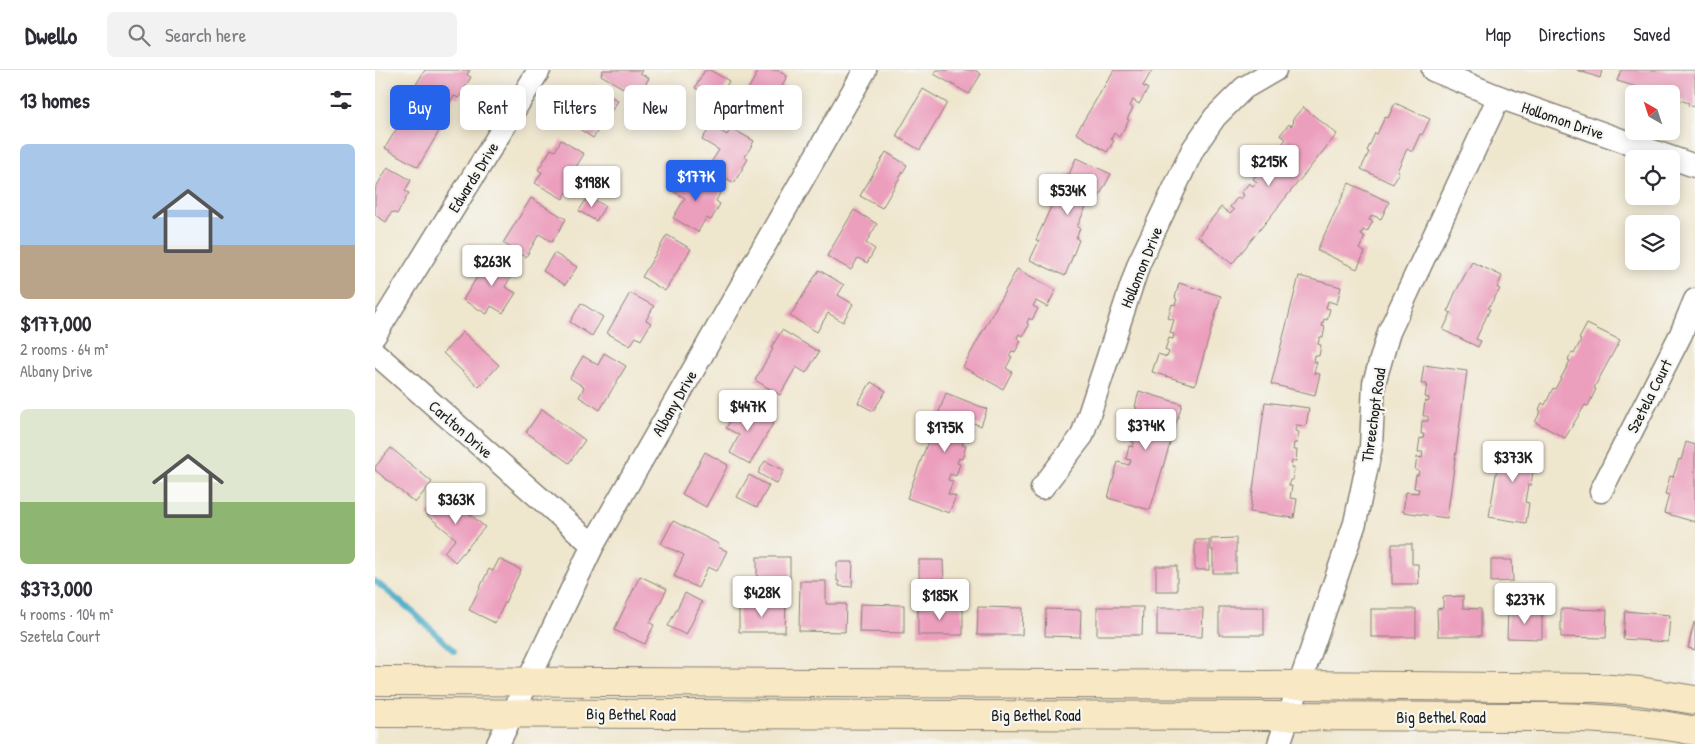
<!DOCTYPE html>
<meta charset="utf-8">
<style>
:root{--surface:#fff;--page:#f2f2f3;--text:#2b2b33;--muted:#7c7c81;--line:#e1e1e2;--accent:#2563eb}
body{margin:0;font-family:"Patrick Hand",sans-serif;background:var(--page);color:var(--text);height:100vh;display:flex;flex-direction:column;font-size:19px;white-space:nowrap}
*{box-sizing:border-box;margin:0}
p{font-size:16px;color:var(--muted)}
.icon{flex:none;width:28px;height:28px;fill:none;stroke:currentColor;stroke-width:2;stroke-linecap:round;stroke-linejoin:round}
.map{position:relative;flex:1;overflow:hidden}
.sheet{display:flex;flex-direction:column;background:var(--surface);width:375px}
.sheet>*{flex:none}
.hud{position:absolute;left:15px;top:15px;width:475px;height:45px;display:flex;gap:10px}
.needle{width:32px;rotate:321deg}
.fabs{position:absolute;left:1250px;top:15px;display:grid;gap:10px}
.fabs a{display:grid;place-items:center;width:55px;height:55px;border-radius:8px;background:var(--surface);box-shadow:0 2px 12px #0003;font-size:25px}
.price{position:absolute;translate:-50% -42px;padding:0 11px;border-radius:5px;background:#fff;color:#222;font-size:16px;line-height:32px;filter:drop-shadow(0 1px 2px #0008)}
.price::after{content:'';position:absolute;left:50%;top:30px;width:15px;height:11px;margin-left:-8px;background:inherit;clip-path:polygon(0 0,100% 0,50% 100%)}
.price.on{background:var(--accent);color:#fff}
ul{padding:0;list-style:none}
li{display:grid;align-content:center;gap:10px;height:265px;padding:0 20px}
li span{display:grid;place-items:center;height:155px;border-radius:8px;color:#555}
li>.icon{margin-inline-start:auto}
span .icon{width:90px;height:90px;fill:#fffc;stroke-width:1}
li b{font-size:21px}
h2{display:flex;justify-content:space-between;align-items:center;height:60px;padding:0 20px;font-size:21px}
.chip{padding:0 18px;border-radius:8px;background:var(--surface);box-shadow:0 2px 12px #0003;font-size:18px;line-height:45px}
.chip.on{background:var(--accent);color:#fff}
header{display:flex;align-items:center;gap:30px;box-sizing:border-box;height:70px;padding:0 25px;background:var(--surface);border-bottom:1px solid var(--line)}
header strong{font-size:24px}
nav{display:flex;gap:28px;margin-inline-start:auto;font-size:18px}
.search{width:350px;height:45px;background:var(--page);display:flex;align-items:center;gap:12px;box-sizing:border-box;padding:0 18px;border-radius:8px;color:var(--muted);font-size:19px}
main{display:flex;flex:1;min-height:0}
.map>svg:first-child{display:block}
</style>
<header>
<strong>Dwello</strong>
<div class="search"><svg class="icon" aria-label="search" viewBox="0 0 24 24"><circle cx="10" cy="10" r="6"/><path d="M15 15l6 6"/></svg>Search here</div>
<nav><a>Map</a><a>Directions</a><a>Saved</a></nav>
</header>
<main>
<section class="sheet">
<h2>13 homes<svg class="icon" aria-label="filters" viewBox="0 0 24 24"><path d="M4 7h16M4 17h16"/><circle cx="9" cy="7" r="2"/><circle cx="15" cy="17" r="2"/></svg></h2>
<ul>
<li><span style="background:linear-gradient(#a9c7e8 65%,#b9a48a 0)"><svg class="icon" aria-label="home" viewBox="0 0 24 24"><path d="M3 11l9-7 9 7M6 9v11h12V9"/></svg></span><div><b>$177,000</b><p>2 rooms · 64 m²</p><p>Albany Drive</p></div></li>
<li><span style="background:linear-gradient(#dfe7d0 60%,#8fb573 0)"><svg class="icon" aria-label="home" viewBox="0 0 24 24"><path d="M3 11l9-7 9 7M6 9v11h12V9"/></svg></span><div><b>$373,000</b><p>4 rooms · 104 m²</p><p>Szetela Court</p></div></li>
</ul>
</section>
<div class="map">
<svg width="1320" height="674" viewBox="0 0 1320 674">
<rect width="100%" height="100%" fill="#f6f6f2"/>
<filter id="ink" filterUnits="userSpaceOnUse"><feTurbulence type="fractalNoise" baseFrequency=".02" numOctaves="2"/><feDisplacementMap in="SourceGraphic" scale="10" xChannelSelector="R" yChannelSelector="G"/><feConvolveMatrix kernelMatrix="1 2 1 2 8 2 1 2 1" color-interpolation-filters="sRGB"/></filter>
<filter id="wash" filterUnits="userSpaceOnUse"><feTurbulence type="fractalNoise" baseFrequency=".0096" numOctaves="4" result="noise"/><feDisplacementMap in="SourceGraphic" scale="20" xChannelSelector="R" yChannelSelector="G"/><feGaussianBlur stdDeviation="1.12" result="paint"/><feColorMatrix in="noise" values="0 0 0 0 0 0 0 0 0 0 0 0 0 0 0 0 0 1.4 0 .05"/><feComposite in="paint" operator="in"/></filter>
<g filter="url(#wash)">
<rect width="100%" height="100%" fill="#efe6ce"/>
<g fill="none" stroke-linecap="round" stroke-linejoin="round">
<path stroke="#48abc8" stroke-width="6" d="M0,511L39,543L79,581"/>
</g>
<g id="blocks">
<g fill="#ec9fbd">
<path d="M50,0H95L92,5L96,7L84,28L79,26L73,35L40,16Z"/>
<path d="M228,0H267L265,3L274,8L263,27L226,5Z"/>
<path d="M330,0H335L354,11L343,30L320,18Z"/>
<path d="M384,0H402L412,6L407,16L412,18L401,36L397,33L389,47L365,33Z"/>
<path d="M562,0H600L606,4L594,24L559,4Z"/>
<path d="M739,0H777L768,16L773,19L764,34L758,30L755,36L758,38L752,49L754,50L744,67L739,63L736,69L739,71L732,82L701,63Z"/>
<path d="M1202,0H1227L1225,8Z"/>
<path d="M1246,0H1320V37L1313,35L1314,33L1296,27V24H1278L1279,22L1242,11Z"/>
<path d="M219,15L243,31L218,68L194,52Z"/>
<path d="M548,19L572,33L545,80L521,66Z"/>
<path d="M1020,33L1055,49L1047,65L1045,64L1037,82L1032,79L1022,101L1024,102L1018,114L986,99L994,82L992,81L1000,63L1002,64L1010,47L1013,48Z"/>
<path d="M46,37L70,51L43,97L10,78L32,41L40,47Z"/>
<path d="M928,37L962,64L857,194L823,166L846,137L855,144L859,140L855,137L863,127L866,129L869,125L866,123L874,113L878,116L882,112L878,109L886,99L889,101L892,96L889,94L898,84L902,88L906,84L902,80L911,69L905,65L914,54L916,56L919,52L917,50Z"/>
<path d="M336,55L352,65L356,58L379,71L370,87L373,89L359,113L333,97L344,80L327,70Z"/>
<path d="M186,70L209,84L196,105L205,111L197,125L192,122L188,129L160,113L167,102L163,100L176,79L180,81Z"/>
<path d="M511,82L532,95L507,138L485,126Z"/>
<path d="M701,88L736,104L719,136L713,133L702,157L705,158L701,168L704,170L690,206L655,190L664,171L661,170L684,119L692,103L694,105Z"/>
<path d="M13,97L36,110L30,121L34,123L22,144L17,142L11,152L0,145V119Z"/>
<path d="M309,103L321,110L322,107L346,121L341,131L345,134L336,150L331,148L323,162L298,148L310,128L298,121Z"/>
<path d="M974,113L1014,132L1006,149L997,145L994,150L998,151L992,162L988,160L986,165L990,167L984,179L990,182L982,199L942,180Z"/>
<path d="M213,126L230,136L221,151L204,141Z"/>
<path d="M156,128L191,149L177,172L164,164L151,187L128,173Z"/>
<path d="M479,140L502,154L491,173L500,179L492,193L483,188L476,200L452,186Z"/>
<path d="M292,165L316,179L290,221L267,207Z"/>
<path d="M179,183L202,197L190,215L168,201Z"/>
<path d="M116,184L141,198L130,217L141,223L128,243L116,236L112,244L88,230Z"/>
<path d="M1097,192L1127,206L1122,218L1125,219L1113,238L1115,239L1101,269L1106,271L1103,277L1068,260L1076,243L1073,241L1080,223Z"/>
<path d="M642,199L681,220L672,237L661,231L658,236L663,239L657,250L654,248L652,253L654,255L648,266L644,264L642,268L646,271L640,282L637,281L634,286L637,287L631,298L637,302L628,319L588,297Z"/>
<path d="M444,200L469,215L463,225L478,234L468,252L453,243L442,262L415,246Z"/>
<path d="M924,206L966,217L962,234L953,231L951,238L955,239L952,250L949,249L947,256L950,257L948,267H945L943,274L946,275L944,286L940,285L939,292H942L939,303L945,304L940,325L896,314Z"/>
<path d="M804,213L846,226L820,315L777,302L783,284L792,287L794,282L790,280L794,268L798,269L799,264L795,263L799,250L793,248L797,234L800,235L802,229L800,228Z"/>
<path d="M255,223L279,236L271,250L276,253L266,270L261,267L255,276L232,263Z"/>
<path d="M206,233L228,247L217,266L195,252Z"/>
<path d="M1212,254L1245,270L1219,318L1221,319L1213,336L1210,335L1190,368L1160,352L1166,341L1164,340L1166,335L1167,333L1170,335L1178,318L1180,319L1195,291L1193,290L1194,287L1197,283L1199,284L1206,270L1204,269Z"/>
<path d="M407,260L444,282L431,303L421,297L405,325L380,310L398,279L396,278Z"/>
<path d="M88,262L124,295L104,317L68,283Z"/>
<path d="M229,283L251,296L225,340L204,327L209,317L195,308L208,286L223,295Z"/>
<path d="M1049,295L1092,301L1072,448L1028,442L1031,422L1043,423L1044,419L1039,418L1041,405H1043L1044,401L1040,400L1042,387L1047,388L1048,382H1043L1045,368L1048,369L1049,364H1046L1047,351H1053V346H1048L1050,331L1054,332V328L1050,327L1052,314H1046Z"/>
<path d="M496,312L511,321L498,341L483,333Z"/>
<path d="M764,321L807,334L775,440L733,428L743,392L754,395L756,390L751,389L754,376L758,377L759,372L756,371L760,357L753,355L758,342L760,343L762,337H760Z"/>
<path d="M571,323L612,339L606,356L596,352L594,358L598,359L594,371L589,369L587,375L591,376L587,389L584,388L582,393L585,394L581,406L575,404L573,410L578,411L573,424L581,426L574,443L532,428Z"/>
<path d="M890,332L934,338L931,356L921,355L920,361L924,362L922,373H919L918,380H922L921,391H917L916,398H919L918,410H915L914,416H917L915,428L922,429L919,448L875,442Z"/>
<path d="M365,333L399,352L375,394L355,383L364,365L351,358Z"/>
<path d="M167,339L210,370L194,393L151,362Z"/>
<path d="M1311,372L1320,375V452L1289,443L1294,425L1290,424L1295,406L1298,407L1304,389L1306,390Z"/>
<path d="M1126,373L1161,379L1156,415H1153L1150,432L1154,433L1151,453L1114,447Z"/>
<path d="M16,378L57,412L40,433L0,400V397Z"/>
<path d="M330,382L353,395L331,437L307,424Z"/>
<path d="M390,391L409,400L402,414L383,403Z"/>
<path d="M374,405L394,416L382,437L362,427Z"/>
<path d="M70,423L110,457L80,492L69,482L81,469L52,445Z"/>
<path d="M298,451L344,474L343,477L352,481L342,501L333,497L323,518L299,506L309,485L286,474Z"/>
<path d="M861,468V503H838V480H836V469Z"/>
<rect x="820" y="470" width="14" height="30"/>
<path d="M1017,474H1037V494H1043L1044,514H1017Z"/>
<rect x="382" y="487" width="33" height="22"/>
<path d="M124,489L146,500L120,553L94,540L114,499L118,501Z"/>
<path d="M544,490H568L569,512H544Z"/>
<path d="M1116,490H1137L1138,511L1116,512Z"/>
<path d="M462,492H478L477,517L464,516V511H462Z"/>
<rect x="781" y="496" width="21" height="25"/>
<path d="M265,506L292,519L275,553L279,555L270,574L239,560Z"/>
<path d="M425,511H451V534H471L470,562L424,561Z"/>
<path d="M310,523L327,532L311,565L293,556Z"/>
<path d="M1088,526V538L1106,539V566H1063L1062,539L1068,538V527Z"/>
<path d="M364,534H411L410,562H364Z"/>
<path d="M485,534L529,535V563L484,562Z"/>
<path d="M543,536L588,537V565H543Z"/>
<path d="M603,537L648,538L647,565H602Z"/>
<path d="M722,537H768L767,565H722Z"/>
<rect x="844" y="537" width="45" height="28"/>
<path d="M782,538H828L827,567L782,566Z"/>
<path d="M671,539L706,540L705,567L670,566Z"/>
<rect x="996" y="539" width="45" height="28"/>
<path d="M1186,539L1232,540L1231,568L1186,567Z"/>
<path d="M1133,540L1167,541V569L1132,568Z"/>
<path d="M1250,541L1295,545L1293,572L1248,569Z"/>
<path d="M1319,552L1320,553V580L1313,578Z"/>
</g>
</g>
</g>
<g filter="url(#ink)">
<use href="#blocks" fill-opacity="0" stroke="#868175" stroke-width="1"/>
<g fill="none" stroke-linecap="round" stroke-linejoin="round">
<g stroke="#868175" stroke-width="25">
<g id="street">
<path d="M1058,0L1124,27L1320,96"/>
<path d="M0,265L164,0"/>
<path d="M0,283L218,475"/>
<path d="M667,418L707,366L764,193L818,79L840,47L869,18L900,0"/>
<path d="M1226,421L1306,264L1320,230"/>
<path d="M123,674L218,475L490,0"/>
<path d="M904,674L980,453L996,377L999,313L1014,262L1124,27"/>
</g>
</g>
<g stroke="#868175" stroke-width="30">
<g id="secondary">
<path d="M0,611L924,615L1223,618L1264,621L1320,630"/>
<path d="M0,643L1176,647C1225,648 1272,651 1320,661"/>
</g>
</g>
<use href="#street" stroke="#fff" stroke-width="22"/>
<use href="#secondary" stroke="#f8e8c3" stroke-width="28"/>
</g>
</g>
<g text-anchor="middle" dominant-baseline="central" stroke-width="4.5" stroke-linejoin="round" paint-order="stroke">
<g font-size="16" fill="#1c1c1c" stroke="#f6f6f2">
<text transform="translate(1188 50) rotate(19)">Hollomon Drive</text>
<text transform="translate(98 107) rotate(-58)">Edwards Drive</text>
<text transform="translate(766 197) rotate(-68)">Hollomon Drive</text>
<text transform="translate(1274 326) rotate(-63)">Szetela Court</text>
<text transform="translate(299 333) rotate(-60)">Albany Drive</text>
<text transform="translate(998 345) rotate(-82)">Threechopt Road</text>
<text transform="translate(86 359) rotate(41)">Carlton Drive</text>
<text transform="translate(256 644) rotate(1)">Big Bethel Road</text>
<text x="661" y="645">Big Bethel Road</text>
<text x="1066" y="647">Big Bethel Road</text>
</g>
</g>
</svg>
<div class="fabs">
<a><svg class="needle" viewBox="-14 -14 28 28"><path d="M0-13l5 13h-10z" fill="#e53935"/><path d="M0 13l5-13h-10z" fill="#7c7c81"/></svg></a>
<a><svg class="icon" aria-label="locate" viewBox="0 0 24 24"><circle cx="12" cy="12" r="6"/><path d="M12 2v4M12 18v4M2 12h4M18 12h4"/></svg></a>
<a><svg class="icon" aria-label="layers" viewBox="0 0 24 24"><path d="M12 4l9 5-9 5-9-5zM3 14l9 5 9-5"/></svg></a>
</div>
<b class="price" style="left:894px;top:117px">$215K</b>
<b class="price on" style="left:321px;top:132px">$177K</b>
<b class="price" style="left:217px;top:138px">$198K</b>
<b class="price" style="left:693px;top:146px">$534K</b>
<b class="price" style="left:117px;top:217px">$263K</b>
<b class="price" style="left:373px;top:362px">$447K</b>
<b class="price" style="left:771px;top:381px">$374K</b>
<b class="price" style="left:570px;top:383px">$175K</b>
<b class="price" style="left:1138px;top:413px">$373K</b>
<b class="price" style="left:81px;top:455px">$363K</b>
<b class="price" style="left:387px;top:548px">$428K</b>
<b class="price" style="left:565px;top:551px">$185K</b>
<b class="price" style="left:1150px;top:555px">$237K</b>
<div class="hud">
<a class="chip on">Buy</a>
<a class="chip">Rent</a>
<a class="chip">Filters</a>
<a class="chip">New</a>
<a class="chip">Apartment</a>
</div>
</div>
</main>
